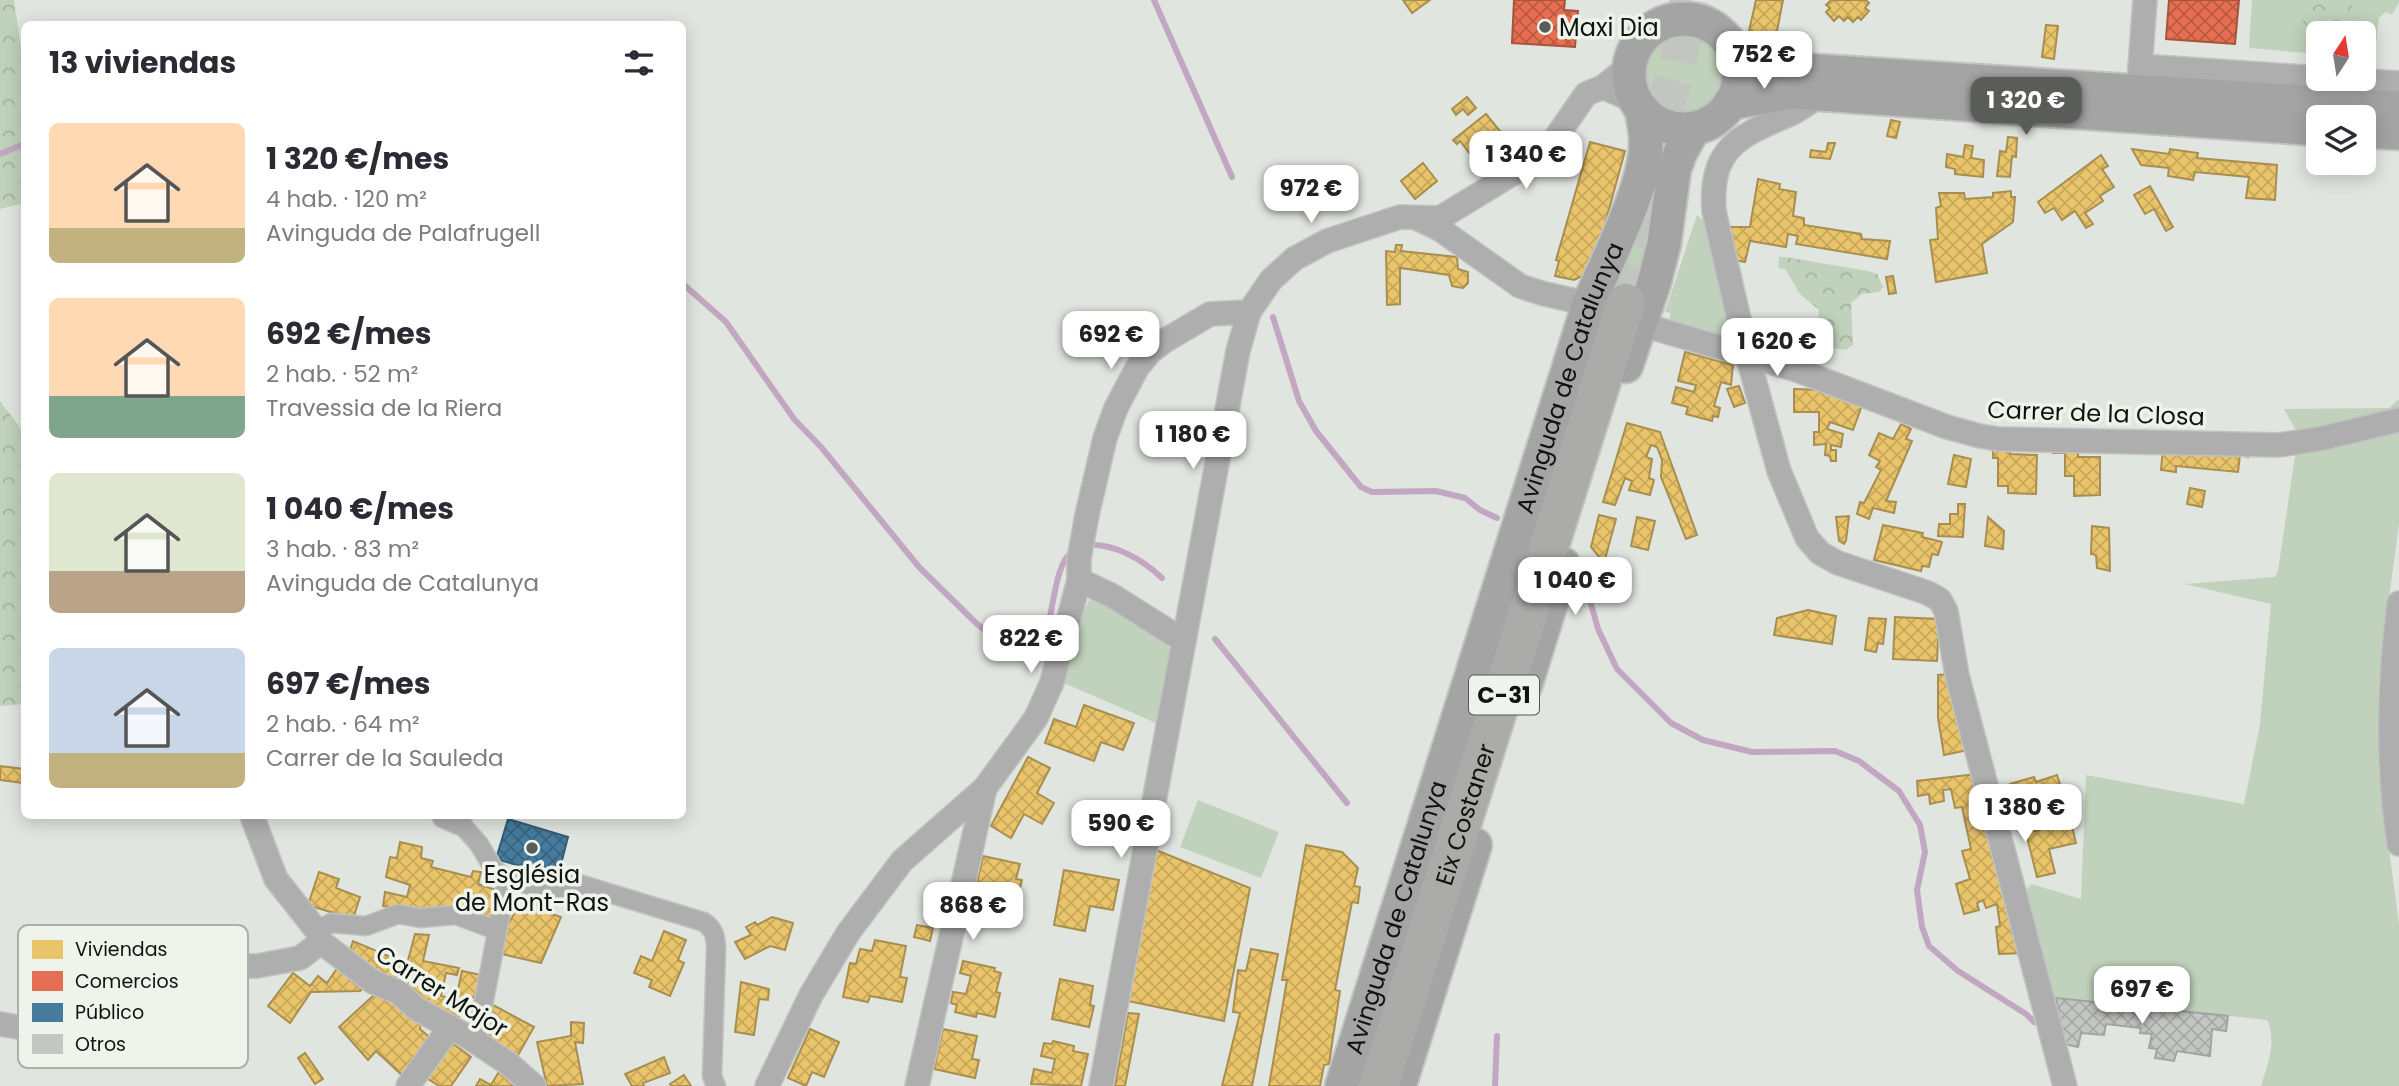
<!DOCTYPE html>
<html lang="es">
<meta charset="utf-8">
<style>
:root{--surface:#fff;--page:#f2f2f3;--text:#2b2b33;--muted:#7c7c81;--accent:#5a5c59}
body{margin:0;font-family:Poppins,sans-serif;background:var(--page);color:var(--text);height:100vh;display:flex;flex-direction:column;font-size:26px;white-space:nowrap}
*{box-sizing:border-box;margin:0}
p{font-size:23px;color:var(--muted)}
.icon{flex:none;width:38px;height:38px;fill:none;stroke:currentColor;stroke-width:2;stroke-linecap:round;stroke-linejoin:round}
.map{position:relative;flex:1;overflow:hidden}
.drawer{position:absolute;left:21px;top:21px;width:665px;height:798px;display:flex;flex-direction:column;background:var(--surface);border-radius:10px;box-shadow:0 4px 18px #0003}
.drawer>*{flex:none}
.needle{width:46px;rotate:12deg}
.controls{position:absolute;left:2306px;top:21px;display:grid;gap:14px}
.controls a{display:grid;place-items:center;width:70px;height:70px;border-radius:10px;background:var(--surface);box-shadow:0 4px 18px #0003;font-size:35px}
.price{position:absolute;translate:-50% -60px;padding:0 16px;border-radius:14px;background:#fff;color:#222;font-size:23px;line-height:46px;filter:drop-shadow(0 2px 4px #0008)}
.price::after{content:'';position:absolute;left:50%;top:42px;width:21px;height:16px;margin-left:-10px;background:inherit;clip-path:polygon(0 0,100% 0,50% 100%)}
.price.active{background:var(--accent);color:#fff}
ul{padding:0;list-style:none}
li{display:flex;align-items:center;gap:21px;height:175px;padding:0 28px}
li span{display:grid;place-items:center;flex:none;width:196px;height:140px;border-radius:10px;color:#555}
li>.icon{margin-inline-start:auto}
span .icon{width:84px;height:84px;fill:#fffc;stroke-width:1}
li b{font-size:30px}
h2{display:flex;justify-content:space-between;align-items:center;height:84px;padding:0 28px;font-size:30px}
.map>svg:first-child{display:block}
</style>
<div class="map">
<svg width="2399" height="1086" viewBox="0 0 2399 1086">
<defs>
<pattern id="forest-crowns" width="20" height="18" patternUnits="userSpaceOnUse" patternTransform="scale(1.75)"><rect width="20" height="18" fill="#c0d2bb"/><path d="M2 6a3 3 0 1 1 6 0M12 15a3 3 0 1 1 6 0" fill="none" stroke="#a4b3a0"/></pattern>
<pattern id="homes-cross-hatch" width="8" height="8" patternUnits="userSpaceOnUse" patternTransform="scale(1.75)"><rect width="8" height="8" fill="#e9c46a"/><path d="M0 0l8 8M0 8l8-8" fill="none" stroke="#c7a85b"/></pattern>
<pattern id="shops-cross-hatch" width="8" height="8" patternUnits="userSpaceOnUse" patternTransform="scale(1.75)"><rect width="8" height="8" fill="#e76f51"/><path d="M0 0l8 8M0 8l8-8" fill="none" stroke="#ba5a42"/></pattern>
<pattern id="public-cross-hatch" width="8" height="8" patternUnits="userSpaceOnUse" patternTransform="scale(1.75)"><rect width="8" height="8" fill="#457b9d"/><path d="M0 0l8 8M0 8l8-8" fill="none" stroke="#38647f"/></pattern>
<pattern id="building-cross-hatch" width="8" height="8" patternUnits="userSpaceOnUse" patternTransform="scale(1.75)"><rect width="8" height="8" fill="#c3c6c3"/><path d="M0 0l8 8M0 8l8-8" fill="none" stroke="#a6a9a6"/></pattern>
</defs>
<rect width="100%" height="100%" fill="#e1e5e0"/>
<g fill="#c0d2bb">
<path d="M2252,0H2399V2L2392,15L2386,12L2379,18L2376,44L2368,53L2364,51V33H2319V54L2249,48Z"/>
<circle cx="1684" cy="74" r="45"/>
<path d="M1668,159L1634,307L1604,283Z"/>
<path d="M1697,215L1706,223L1730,330L1724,337L1667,325L1671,313L1665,312Z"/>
<path d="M2399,399V417L2298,434L2284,409L2389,408Z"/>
<path d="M2399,426V524L2383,643L2379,715V774L2399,924V1086H2261C2268,1063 2277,1042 2267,1020L2052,997L2025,892L2031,884L2081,899L2086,775L2244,804L2260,724L2271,604L2185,584L2275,577L2278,571L2296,449Z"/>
<path d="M1095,595L1165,643L1170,649L1156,723L1064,683C1069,663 1078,606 1095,595Z"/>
<path d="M1198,800L1279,832L1261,878L1180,847Z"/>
</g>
<g fill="url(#forest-crowns)">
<path d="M0,0H14L24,69V203L0,209Z"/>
<path d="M2285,0H2347C2358,10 2361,19 2357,33H2319V41Z"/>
<path d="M1779,257H1785L1868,271L1877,274L1883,287L1879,292L1862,294L1851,303L1853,345L1845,350L1826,347L1821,341L1818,309L1801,295L1785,269L1778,268Z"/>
<path d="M0,401L24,433V704L0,706Z"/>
</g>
<g fill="url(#homes-cross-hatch)" stroke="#a88f4f" stroke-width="2">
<path d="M1403,0H1430L1412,13Z"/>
<path d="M1756,0H1783L1776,36L1749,31Z"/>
<path d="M1831,0H1866L1869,3L1865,8L1869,11L1861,20L1858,17L1853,22L1848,17L1844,21L1839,16L1834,21L1826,12L1830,8L1826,5Z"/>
<path d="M2046,25L2058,26L2054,59L2042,57Z"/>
<path d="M1467,97L1476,108L1468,115L1463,109L1456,115L1452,109Z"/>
<path d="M1486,114L1504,136L1474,159L1460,141L1457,144L1453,140Z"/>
<path d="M1891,120L1900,122L1896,138L1887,136Z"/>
<path d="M2008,137L2017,138L2016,157L2012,156L2010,177L1997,176L2000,151L2006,152Z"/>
<path d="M1590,142L1625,151L1592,271L1574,280L1555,276L1559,261L1556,260Z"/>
<path d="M1828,143H1835L1830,159L1810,157L1811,150L1826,152Z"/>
<path d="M1965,145L1973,146L1971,158L1984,160L1983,177L1955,174V169L1946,167L1947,154L1963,157Z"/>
<path d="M2132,149L2169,154L2170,149L2198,153L2197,158L2277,165L2275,200L2246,198L2249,177L2195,172L2193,180L2168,176L2169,168L2141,165Z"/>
<path d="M2101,155L2108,166L2102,169L2114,187L2100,196L2103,201L2085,213L2093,224L2086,228L2075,211L2062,220L2054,208L2045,213L2038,202Z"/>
<path d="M1423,163L1437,181L1415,199L1401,181Z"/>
<path d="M1758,179L1780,184L1779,189L1796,192L1793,216L1804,218V225L1861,234L1862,239L1890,241L1887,259L1796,244L1798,236L1788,234L1786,247L1750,241L1745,262L1734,260L1729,227H1750Z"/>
<path d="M2150,186L2173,227L2166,231L2154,209L2145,214L2134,195Z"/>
<path d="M2011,191V197H2015L2013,222L1982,244L1987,273L1936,282L1930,240L1938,239L1936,208L1941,206L1939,193H1964L1965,199L1993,197V193Z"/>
<path d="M1396,245H1402L1401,251L1457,257L1458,269L1468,272V283L1463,288L1457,287L1452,286L1449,275L1400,268V304L1387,305L1386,251L1395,252Z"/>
<path d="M1893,276L1896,293L1889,294L1886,277Z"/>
<path d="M1760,329L1779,337L1778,346L1793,351L1790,360L1754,345Z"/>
<path d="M1685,352L1733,365L1731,385L1721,382L1714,406L1720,408L1718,417L1713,416L1712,421L1686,414L1688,407L1672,403L1676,387L1694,392L1696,385L1678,381Z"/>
<path d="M1739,386L1745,403L1734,407L1727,389Z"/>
<path d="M1794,389L1824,390L1864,400L1853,430L1830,422L1827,429L1843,434L1841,447L1831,445V450H1836V461H1831L1830,456L1825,455L1826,444L1814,445V432H1819V412H1794Z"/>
<path d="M1627,423L1660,432L1697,535L1686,539L1661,477L1662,460L1657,447L1651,445L1646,457L1652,459L1649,478L1654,480L1650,495L1629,490L1632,481L1625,478L1615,505L1603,502Z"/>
<path d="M1901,424L1911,429L1906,439L1912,441L1886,501L1896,502L1894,513L1873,508L1869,519L1857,514L1860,502L1864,503L1881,470L1876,467L1880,461L1869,455L1879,433L1893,439Z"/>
<path d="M1993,444H2010V454L2037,455L2036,494L2008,493V486H1998V458H1993Z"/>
<path d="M2163,448L2248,451V457L2240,455L2238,472L2176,466V472L2161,470Z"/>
<path d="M2053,449H2078V457H2100V495L2074,496V476H2065V453H2053Z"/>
<path d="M1954,455L1971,459L1966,487L1948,484Z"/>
<path d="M2190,488L2205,491L2202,507L2187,504Z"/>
<path d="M1958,504H1965L1963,537L1938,536L1939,524H1950V514H1958Z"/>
<path d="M1599,515L1616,519L1604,563L1591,547Z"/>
<path d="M1849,516L1846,541L1844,544L1839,541L1836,517Z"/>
<path d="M1637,517L1655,521L1648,550L1631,546Z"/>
<path d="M1988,517L2004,531L2003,549L1985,546Z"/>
<path d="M1883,525L1923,533L1922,537L1942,542L1938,555L1932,554L1929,567L1922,566L1921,571L1874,560Z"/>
<path d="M2092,526L2109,528L2110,571L2097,568L2096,555L2091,554Z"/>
<path d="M1808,610L1836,616L1832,644L1774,635L1777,618Z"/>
<path d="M1895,617L1939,619L1937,661L1893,659Z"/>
<path d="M1869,618L1886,619L1883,644L1878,643L1876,652L1865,650Z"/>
<path d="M1948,674L1968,750L1944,755L1938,718V675Z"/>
<path d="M1084,705L1134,723L1123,750L1101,742L1094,761L1045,743L1054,719L1076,727Z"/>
<path d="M1028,757L1050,768L1037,793L1054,803L1042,824L1024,814L1011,838L991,826Z"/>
<path d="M0,766L24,769V783L0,780Z"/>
<path d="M1976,774L1983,802L1972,804L1974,815L1986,813L2024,953L1999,954L1996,927L2000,926L1997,904L1986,908L1983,900L1977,903L1979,910L1964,914L1956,884L1970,879L1962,851L1971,849L1962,807L1955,808L1951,789L1943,790L1944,801L1930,804L1929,794L1918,796L1917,781Z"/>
<path d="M2057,775L2067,806L2045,813L2043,808L2021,815L2010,784L2034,777L2036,782Z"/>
<path d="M2071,822L2076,843L2049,849L2055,873L2037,877L2026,833Z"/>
<path d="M400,842L422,847L421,858L433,861L431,867L471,877L473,871L481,872L478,884L496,890L489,924L465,914L435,907L434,911L420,908L419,914L383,906L385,892L407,897L410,885L386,877L390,857L397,858Z"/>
<path d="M1306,845L1342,852L1358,868L1354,886L1360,887L1358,903L1352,902L1335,990L1340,991L1329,1064L1324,1065L1320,1086H1269L1287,980H1282Z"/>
<path d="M1156,850L1250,888L1224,1021L1128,1001Z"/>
<path d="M983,856L1020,864L1016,879L1022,880L1015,907L1011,906L1010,911L1007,910L1004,920L980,914L987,884L977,882Z"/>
<path d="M1064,870L1119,880L1113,910L1090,906L1085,931L1054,925Z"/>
<path d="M319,872L339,879L336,888L360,897L353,919L308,905Z"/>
<path d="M537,892L558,896L552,914L561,917L541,963L497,953L503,933L518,907L528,909Z"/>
<path d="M772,917L793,923L785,950L770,946L745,959L735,942L751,935L746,927L755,922L757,925Z"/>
<path d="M917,925L933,928L930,941L914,937Z"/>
<path d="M664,931L686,940L678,960L684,963L670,996L649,987L652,980L634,973L641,956L652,961Z"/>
<path d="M415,934L429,935L423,961L459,968L457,975L446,973L441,996L456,999L462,971L486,976L481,999L467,996L455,1025L348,956L353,941L407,964Z"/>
<path d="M875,940L906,946L900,977L907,978L902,1002L870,996L868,1002L843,997L850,963L856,964L860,949L872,951Z"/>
<path d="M1251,949L1278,954L1252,1086H1222L1240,1013L1233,1012L1238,970L1246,971Z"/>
<path d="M963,961L995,968L994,971L1001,973L996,992L1000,993L995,1017L977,1013L976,1017L955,1012L957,1005L951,1003L953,992L966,994L971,976L960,973Z"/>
<path d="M338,967L365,986L360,991L311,992L290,1023L268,1006L293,973L310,986L318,976L327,983Z"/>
<path d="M1060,979L1093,986L1090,1005L1094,1006L1089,1027L1052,1019Z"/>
<path d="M741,982L769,989L768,1000L759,999L754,1035L735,1032Z"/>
<path d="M375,994L389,996L421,1021L420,1029L435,1042L406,1079L376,1051L368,1060L339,1027Z"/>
<path d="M493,1005L534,1027L517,1057L483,1038Z"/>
<path d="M1128,1013L1139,1014L1125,1086H1115Z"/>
<path d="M571,1022L584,1023L583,1043L575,1042L583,1084L547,1086L537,1042L571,1036Z"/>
<path d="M810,1029L839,1042L824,1077L812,1072L806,1086L788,1078Z"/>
<path d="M943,1029L977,1036L972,1059L979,1060L975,1078L934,1069Z"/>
<path d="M448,1040L471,1057L451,1086H439L422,1075Z"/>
<path d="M1053,1041L1074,1046L1073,1051L1088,1054L1081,1086L1031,1084L1034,1069L1052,1073L1055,1059L1041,1056L1044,1043L1052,1044Z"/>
<path d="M305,1053L323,1079L315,1084L298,1058Z"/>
<path d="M664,1057L670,1073L643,1083L644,1086H632L625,1074Z"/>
<path d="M503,1065L527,1086H476L480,1079L491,1085Z"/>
<path d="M684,1075L691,1086H671L670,1084Z"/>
</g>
<g fill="url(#shops-cross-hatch)" stroke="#a7533e" stroke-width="2">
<path d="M1514,0H1565L1564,10L1578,11L1575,47L1512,43Z"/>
<path d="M2169,0H2239L2235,44L2166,39Z"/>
</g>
<path fill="url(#public-cross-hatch)" stroke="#355c73" stroke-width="2" d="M508,819L568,837L556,884L531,880L534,870L496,859Z"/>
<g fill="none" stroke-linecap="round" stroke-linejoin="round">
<g stroke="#c2a7c2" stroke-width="6">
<path d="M1154,0L1232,177"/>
<path d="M0,154L24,144"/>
<path d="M682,283L726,322L794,419L821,447L919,567L977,624L1011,650L1030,656C1033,653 1037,652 1039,649C1054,631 1051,565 1073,551"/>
<path d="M1273,317L1299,401L1316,431L1361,487L1372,492L1436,491L1465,498L1480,510L1497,518"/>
<path d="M1086,545C1114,543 1142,559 1162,578"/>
<path d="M1583,575L1598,629L1617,669L1671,723L1703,740L1752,752L1835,751L1859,761L1899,791L1920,825L1925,852L1917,890L1922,927L1929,946L1958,971L2026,1014L2034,1022"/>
<path d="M1215,639L1347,803"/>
<path d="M1495,1086L1497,1036"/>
</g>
</g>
<path fill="url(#building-cross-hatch)" stroke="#a1a4a0" stroke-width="2" d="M2056,998L2228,1016L2226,1031L2212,1029L2210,1056L2177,1051L2174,1061L2155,1058L2157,1049L2149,1048L2152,1034L2140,1033L2141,1028L2106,1024L2104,1035L2081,1033L2078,1047L2064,1044Z"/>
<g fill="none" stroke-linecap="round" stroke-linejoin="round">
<g stroke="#c2c6c1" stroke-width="38" stroke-dasharray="38 19" stroke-linecap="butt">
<path d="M1646,171L1677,67L1689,0"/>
<path d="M1626,303L1665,182"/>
</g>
<g stroke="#c1c3c0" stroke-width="21">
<g id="pedestrian">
<path d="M460,823L479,844L493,868L507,880L476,1042"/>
<path d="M507,880L559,891H565L576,883L704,922C715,930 716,938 716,951L712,1076L716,1086"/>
<path d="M317,931L331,923L366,926L398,914L420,918L456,915L496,930"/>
</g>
</g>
<g stroke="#c1c3c0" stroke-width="26">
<g id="minor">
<path d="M2140,66L2319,78"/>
<path d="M2329,79L2399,83"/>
<path d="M2139,81L2145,0"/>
<path d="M1603,87L1636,102"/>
<path d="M1824,95C1810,100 1800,111 1786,116C1736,137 1710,150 1714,211L1747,354L1779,471L1807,538L1820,553L1838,563L1928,593L1940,600L1946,611L1957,675L2065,1086"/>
<path d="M1419,219L1441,230L1520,286L1541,293L1589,304"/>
<path d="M1640,324L1797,370L1947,427L1980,436L1998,439L2278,445L2319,439L2399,420"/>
<path d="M1079,580L1111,595L1184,641"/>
<path d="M2399,603C2389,682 2387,766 2399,844"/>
<path d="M252,816L276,879L317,931L321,942L373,982L398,992L417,1009L470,1038L509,1064L534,1086"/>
<path d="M444,816L460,823"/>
<path d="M0,1024L18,1027L50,1026L77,1008L121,962L147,956L208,965L257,966L300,958L321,942"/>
<path d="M408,1086L450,1027"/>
<path d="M767,1086L811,995L848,933L902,861L985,788L1036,718L1052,682L1079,580V559L1087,515L1105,438L1116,408L1137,368L1151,351L1166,340L1210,314L1249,312"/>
<path d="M917,1086L985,788"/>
<path d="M1101,1086L1238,351L1249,312L1271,280L1294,259L1327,241L1400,217L1440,218L1512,174L1550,146L1586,94L1603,87L1629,66"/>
</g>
</g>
<g stroke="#c1c3c0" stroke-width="37">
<g id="secondary">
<circle cx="1684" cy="74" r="55"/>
<path d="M1738,66L2399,108"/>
<path d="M1730,103L1792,92L2319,129"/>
<path d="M2364,131L2399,133"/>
<path d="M1626,366L1654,283L1664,244L1674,170L1680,153L1694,128"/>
<path d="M1525,686L1563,564"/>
<path id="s1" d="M1342,1086L1589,304C1606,262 1647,185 1646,141C1646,131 1643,120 1642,109"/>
<path d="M1399,1086L1475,845"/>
</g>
</g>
<g stroke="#c1c3c0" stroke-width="42">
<g id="motorway">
<path id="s2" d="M1379,1086L1626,303"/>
</g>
</g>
<use href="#pedestrian" stroke="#afaeaf" stroke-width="18"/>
<use href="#minor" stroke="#afaeaf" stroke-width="23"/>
<use href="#secondary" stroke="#a4a4a4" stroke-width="33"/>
<use href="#motorway" stroke="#ababaa" stroke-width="38"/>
</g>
<g fill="#5a5c59" stroke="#eef4ec" stroke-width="2.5">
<circle cx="1545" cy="27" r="7"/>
<circle cx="532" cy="848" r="7"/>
</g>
<g text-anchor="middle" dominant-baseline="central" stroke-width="7" stroke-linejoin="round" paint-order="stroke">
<rect fill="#eef4ec" stroke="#535652" stroke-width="2" x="1469" y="675.5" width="70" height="39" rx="5"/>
<g font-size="23" font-weight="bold" fill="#111310">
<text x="1504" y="695">C-31</text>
</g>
<g font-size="24" fill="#111310" stroke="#eef4ec" text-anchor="start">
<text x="1559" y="27">Maxi Dia</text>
<text x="532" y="874" text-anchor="middle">Església<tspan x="532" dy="28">de Mont-Ras</tspan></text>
</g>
<g font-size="24" fill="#111310" stroke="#eef4ec">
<text stroke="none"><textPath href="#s1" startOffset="744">Avinguda de Catalunya</textPath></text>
<text transform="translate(2096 413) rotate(2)">Carrer de la Closa</text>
<text stroke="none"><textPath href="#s2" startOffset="285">Eix Costaner</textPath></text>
<text stroke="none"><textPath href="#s1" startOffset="177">Avinguda de Catalunya</textPath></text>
<text transform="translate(442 991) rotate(32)">Carrer Major</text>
</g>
</g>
<rect x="18" y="925" width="230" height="143" rx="10" fill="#eef4ec" stroke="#acb0aa" stroke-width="2"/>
<rect x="32" y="940" width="31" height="19" fill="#e9c46a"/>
<rect x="32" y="971" width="31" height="20" fill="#e76f51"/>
<rect x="32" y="1003" width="31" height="19" fill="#457b9d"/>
<rect x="32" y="1034" width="31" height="20" fill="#c3c6c3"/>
<g font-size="19" fill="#111310">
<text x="75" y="956">Viviendas</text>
<text x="75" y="988">Comercios</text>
<text x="75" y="1019">Público</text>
<text x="75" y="1051">Otros</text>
</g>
</svg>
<div class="controls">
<a><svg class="needle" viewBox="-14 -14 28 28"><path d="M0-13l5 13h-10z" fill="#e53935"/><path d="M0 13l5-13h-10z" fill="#7c7c81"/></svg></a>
<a><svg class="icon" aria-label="layers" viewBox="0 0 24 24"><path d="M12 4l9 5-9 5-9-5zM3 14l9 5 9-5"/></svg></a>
</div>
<b class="price" style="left:1764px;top:91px">752 €</b>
<b class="price active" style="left:2026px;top:137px">1 320 €</b>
<b class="price" style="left:1526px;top:191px">1 340 €</b>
<b class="price" style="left:1311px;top:225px">972 €</b>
<b class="price" style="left:1111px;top:371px">692 €</b>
<b class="price" style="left:1777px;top:378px">1 620 €</b>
<b class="price" style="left:1193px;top:471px">1 180 €</b>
<b class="price" style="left:1575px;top:617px">1 040 €</b>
<b class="price" style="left:1031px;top:675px">822 €</b>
<b class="price" style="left:2025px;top:844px">1 380 €</b>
<b class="price" style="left:1121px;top:860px">590 €</b>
<b class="price" style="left:973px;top:942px">868 €</b>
<b class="price" style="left:2142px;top:1026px">697 €</b>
<section class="drawer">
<h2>13 viviendas<svg class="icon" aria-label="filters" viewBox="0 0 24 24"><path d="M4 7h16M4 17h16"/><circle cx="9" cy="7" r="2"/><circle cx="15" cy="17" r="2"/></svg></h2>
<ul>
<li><span style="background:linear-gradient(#ffd9b3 75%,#c2b280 0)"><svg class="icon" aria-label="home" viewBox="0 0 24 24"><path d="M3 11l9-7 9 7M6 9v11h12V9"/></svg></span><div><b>1 320 €/mes</b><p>4 hab. · 120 m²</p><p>Avinguda de Palafrugell</p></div></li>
<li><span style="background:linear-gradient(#ffd9b3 70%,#7fa58c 0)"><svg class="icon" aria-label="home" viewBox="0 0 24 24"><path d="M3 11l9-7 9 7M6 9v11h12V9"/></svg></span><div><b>692 €/mes</b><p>2 hab. · 52 m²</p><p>Travessia de la Riera</p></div></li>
<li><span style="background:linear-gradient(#dfe7d0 70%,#b9a48a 0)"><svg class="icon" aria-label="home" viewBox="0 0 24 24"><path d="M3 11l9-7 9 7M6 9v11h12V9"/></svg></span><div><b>1 040 €/mes</b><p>3 hab. · 83 m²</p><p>Avinguda de Catalunya</p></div></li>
<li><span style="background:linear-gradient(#c9d6e8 75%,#c2b280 0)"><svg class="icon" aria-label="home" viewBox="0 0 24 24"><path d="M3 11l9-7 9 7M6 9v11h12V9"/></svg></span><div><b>697 €/mes</b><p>2 hab. · 64 m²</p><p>Carrer de la Sauleda</p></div></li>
</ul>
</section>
</div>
